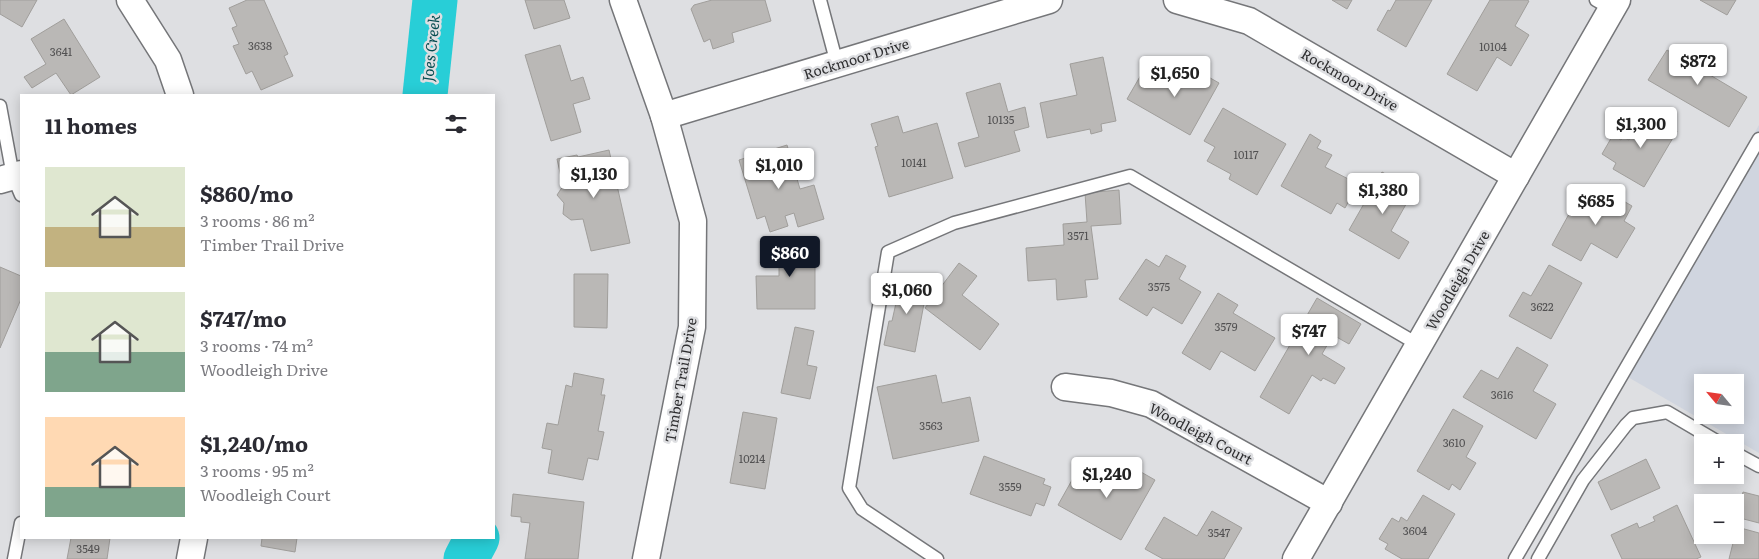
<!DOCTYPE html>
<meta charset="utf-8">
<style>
:root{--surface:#fff;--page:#f2f2f3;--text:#2b2b33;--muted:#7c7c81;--accent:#111827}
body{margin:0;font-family:Literata,serif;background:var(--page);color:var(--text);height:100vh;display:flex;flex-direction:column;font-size:19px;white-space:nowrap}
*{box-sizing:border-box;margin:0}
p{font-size:16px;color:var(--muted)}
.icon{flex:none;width:28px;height:28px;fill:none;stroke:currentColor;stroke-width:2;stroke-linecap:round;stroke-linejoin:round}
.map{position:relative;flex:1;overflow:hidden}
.details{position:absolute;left:20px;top:94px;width:475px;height:445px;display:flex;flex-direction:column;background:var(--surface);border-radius:0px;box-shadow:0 2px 12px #0003}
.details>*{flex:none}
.needle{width:32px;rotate:299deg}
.tools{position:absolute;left:1694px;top:374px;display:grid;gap:10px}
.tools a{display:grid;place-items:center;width:50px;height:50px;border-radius:0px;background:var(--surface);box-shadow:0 2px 12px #0003;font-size:25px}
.price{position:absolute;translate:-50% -42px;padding:0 11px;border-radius:5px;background:#fff;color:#222;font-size:16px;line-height:32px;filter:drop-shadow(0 1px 2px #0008)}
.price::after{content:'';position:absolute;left:50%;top:30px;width:15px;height:11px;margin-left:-8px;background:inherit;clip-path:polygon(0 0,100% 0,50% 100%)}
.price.active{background:var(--accent);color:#fff}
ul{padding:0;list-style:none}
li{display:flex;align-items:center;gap:15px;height:125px;padding:0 25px}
li span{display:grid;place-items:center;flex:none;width:140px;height:100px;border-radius:0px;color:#555}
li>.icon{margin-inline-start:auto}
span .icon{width:60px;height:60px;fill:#fffc;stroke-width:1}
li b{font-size:21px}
h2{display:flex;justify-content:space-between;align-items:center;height:60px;padding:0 25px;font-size:21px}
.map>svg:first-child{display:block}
</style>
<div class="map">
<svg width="1759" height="559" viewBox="0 0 1759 559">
<rect width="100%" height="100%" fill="#dedfe2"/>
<path fill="#d0d5df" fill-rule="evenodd" d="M1759,125V453L1621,373ZM1702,382H1735V415H1702Z"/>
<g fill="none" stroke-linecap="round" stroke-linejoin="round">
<g stroke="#28ced7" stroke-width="45">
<path d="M425,95L435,0"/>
<path d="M466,559L477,538"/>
</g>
</g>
<g fill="#bab8b6" stroke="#a09e9b">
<path d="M0,0H37L22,27L0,14Z"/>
<path d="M247,0H264L288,54L284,56L293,76L261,90L252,71L246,74L233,46L239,44L232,28L237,26L229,8Z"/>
<path d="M525,0H564L570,18L534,29Z"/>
<path d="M712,0H765L771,21L732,33L734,42L713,49L710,39L704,42L691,9L694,5Z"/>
<path d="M1332,0H1352L1347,9Z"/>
<path d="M1396,0H1432L1406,47L1377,30L1388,10L1390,11Z"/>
<path d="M1490,0H1527L1529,1L1515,26L1529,35L1511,66L1497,57L1477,91L1447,74Z"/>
<path d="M1700,0H1736L1727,15Z"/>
<path d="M64,19L100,77L71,95L56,73L32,88L24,77L46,64L31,39Z"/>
<path d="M560,45L571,81L583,77L590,99L573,104L581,132L551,141L525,55Z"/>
<path d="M1667,50L1692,65L1700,51L1718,61L1710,75L1747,97L1729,127L1648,80Z"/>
<path d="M1103,57L1116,121L1101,124L1102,131L1091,134L1090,129L1047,138L1040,103L1077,95L1070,64Z"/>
<path d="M1191,67L1219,83L1190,135L1127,99L1145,68L1179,87Z"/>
<path d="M1000,83L1008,112L1025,107L1029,127L1014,131L1020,151L965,167L958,143L979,137L966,93Z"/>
<path d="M1223,108L1286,144L1257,195L1229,179L1231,174L1207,161L1215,147L1204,141Z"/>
<path d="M1645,112L1677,131L1644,187L1613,169L1616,163L1602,154L1613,135L1621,140L1623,137L1629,140Z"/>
<path d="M898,116L903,133L937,123L953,178L889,197L875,147L878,146L871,124Z"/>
<path d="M1310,134L1321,141L1317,148L1332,155L1325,167L1358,184L1345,208L1337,203L1331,214L1281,186Z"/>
<path d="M787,145L800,189L814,185L824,219L798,227L794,213L785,216L788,226L770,232L765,216L757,219L739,160Z"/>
<path d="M609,150L630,243L591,251L583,219L571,220L563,214L564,203L557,195L563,186L557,159L577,155L578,157Z"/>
<path d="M1382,172L1414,190L1391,231L1409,242L1399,259L1349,230Z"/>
<path d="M1598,186L1632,206L1624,221L1635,228L1617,258L1591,243L1581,261L1552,245L1580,194L1591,200Z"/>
<path d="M1119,190L1121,224L1091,226L1098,279L1085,280L1087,297L1057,300L1056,279L1028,281L1026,248L1064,245L1063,224L1087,222L1085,193Z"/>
<path d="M815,237V309H757L756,276H779V238Z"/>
<path d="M1166,255L1186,266L1179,279L1201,292L1182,324L1153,307L1147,316L1119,299L1146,259L1159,267Z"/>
<path d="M959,263L977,276L962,295L999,324L980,350L925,308Z"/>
<path d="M1549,265L1582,283L1551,339L1509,316L1523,292L1531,296Z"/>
<path d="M0,267L21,276V299L0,348Z"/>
<path d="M574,274H608L607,328L574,327Z"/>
<path d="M902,276L928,282L915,352L884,345L889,321H892Z"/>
<path d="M1218,293L1238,305L1233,313L1275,338L1255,371L1221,351L1210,370L1182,353Z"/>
<path d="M1317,298L1361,324L1349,344L1333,335L1322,354L1345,368L1335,384L1323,378L1321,381L1312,375L1289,414L1260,397Z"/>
<path d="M795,327L814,331L807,365L817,367L810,399L781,393Z"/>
<path d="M1517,347L1548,365L1533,391L1556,404L1536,439L1463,397L1481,370L1498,379Z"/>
<path d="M574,373L604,379L601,395H605L598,431L604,432L598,460L588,458L583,480L548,473L552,450L542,448L547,423L558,425L566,385L572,387Z"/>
<path d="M936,375L942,403L970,397L979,441L893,459L877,387Z"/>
<path d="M1453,409L1483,426L1466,457L1476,463L1460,490L1452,484L1449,490L1417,471Z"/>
<path d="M743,412L777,418L765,489L730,483Z"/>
<path d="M984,456L1045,479L1043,484L1051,487L1044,506L1036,503L1031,516L970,494Z"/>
<path d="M1646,459L1660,488L1611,510L1598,482Z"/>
<path d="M1081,464L1116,484L1127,464L1155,480L1121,540L1058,505Z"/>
<path d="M1743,492L1759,496V523L1736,517Z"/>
<path d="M513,494L584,502L578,559H525L530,523L521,522V517L511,516Z"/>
<path d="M1423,495L1455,514L1428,559H1402L1385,549L1388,544L1379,539L1392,518L1399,522L1401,517L1407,521Z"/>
<path d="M1677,505L1701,557L1696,559H1622L1611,535L1637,523L1639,528L1655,521L1653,517Z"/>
<path d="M1212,511L1242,528L1224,559H1163L1145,549L1164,517L1197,536Z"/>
<path d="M1737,527L1759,533V559H1729Z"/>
<path d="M71,538H110L107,559H67Z"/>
<path d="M262,538H297L295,552L261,546Z"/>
</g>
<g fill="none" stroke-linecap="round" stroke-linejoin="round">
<g stroke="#757679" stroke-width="15">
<g id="service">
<path d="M820,0L837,64"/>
<path d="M1596,0L1612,9"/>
<path d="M0,106L13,176L21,195"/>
<path d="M1735,453L1759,466"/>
<path d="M14,559L21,523"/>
<path d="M937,559L862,509L849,488L888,252L954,223L1130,176L1419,345"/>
<path d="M1515,559L1759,139"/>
<path d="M1538,559L1583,480L1626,425L1633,418L1667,412L1718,442"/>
</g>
</g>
<g stroke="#757679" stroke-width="29">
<g id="minor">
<path d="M130,0L168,60L180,95"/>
<path d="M623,0L664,116L693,221L692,327L646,559"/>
<path d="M1177,0L1249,21L1516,176"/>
<path d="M664,116L1049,0"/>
<path d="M0,180L21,174"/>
<path d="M1065,387L1111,393L1151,404L1329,503"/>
<path d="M190,559L194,538"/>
<path d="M1296,559L1617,0"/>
</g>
</g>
<use href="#service" stroke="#fff" stroke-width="12"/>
<use href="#minor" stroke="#fff" stroke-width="26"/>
</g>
<g text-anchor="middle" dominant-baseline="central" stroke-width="5" stroke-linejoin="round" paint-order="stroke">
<g font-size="11" fill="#525152">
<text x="260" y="45">3638</text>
<text x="1493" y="46">10104</text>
<text x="61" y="51">3641</text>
<text x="1001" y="119">10135</text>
<text x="1246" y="154">10117</text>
<text x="914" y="162">10141</text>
<text x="1078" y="235">3571</text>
<text x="1159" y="286">3575</text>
<text x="1542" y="306">3622</text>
<text x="1226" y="326">3579</text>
<text x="1502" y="394">3616</text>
<text x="931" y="425">3563</text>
<text x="1454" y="442">3610</text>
<text x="752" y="458">10214</text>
<text x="1010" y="486">3559</text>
<text x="1415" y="530">3604</text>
<text x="1219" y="532">3547</text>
<text x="88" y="548">3549</text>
</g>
<g font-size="14" fill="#2f2f31" stroke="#dedfe2">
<text transform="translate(856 58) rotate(-17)">Rockmoor Drive</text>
<text transform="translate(1350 79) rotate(30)">Rockmoor Drive</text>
<text transform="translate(1457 280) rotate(-60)">Woodleigh Drive</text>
<text transform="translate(680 380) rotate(-80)">Timber Trail Drive</text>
<text transform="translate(1201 433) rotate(28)">Woodleigh Court</text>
</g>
<g font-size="15" font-style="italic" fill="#044b4f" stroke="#dedfe2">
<text transform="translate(430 48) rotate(-84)">Joes Creek</text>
</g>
</g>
</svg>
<div class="tools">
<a><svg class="needle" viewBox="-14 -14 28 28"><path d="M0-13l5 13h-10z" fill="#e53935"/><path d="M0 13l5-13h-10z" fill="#7c7c81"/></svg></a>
<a>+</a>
<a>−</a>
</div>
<b class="price" style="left:1698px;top:86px">$872</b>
<b class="price" style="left:1175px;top:98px">$1,650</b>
<b class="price" style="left:1641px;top:149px">$1,300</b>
<b class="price" style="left:779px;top:190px">$1,010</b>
<b class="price" style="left:594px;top:199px">$1,130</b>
<b class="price" style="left:1383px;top:215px">$1,380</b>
<b class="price" style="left:1596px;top:226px">$685</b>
<b class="price active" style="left:790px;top:278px">$860</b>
<b class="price" style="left:907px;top:315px">$1,060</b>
<b class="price" style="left:1309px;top:356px">$747</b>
<b class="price" style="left:1107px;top:499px">$1,240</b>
<section class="details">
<h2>11 homes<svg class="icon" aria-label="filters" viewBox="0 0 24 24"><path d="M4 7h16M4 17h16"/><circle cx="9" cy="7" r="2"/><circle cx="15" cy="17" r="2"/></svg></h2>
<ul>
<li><span style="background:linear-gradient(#dfe7d0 60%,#c2b280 0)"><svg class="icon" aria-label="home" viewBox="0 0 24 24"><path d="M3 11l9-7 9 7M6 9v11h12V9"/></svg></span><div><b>$860/mo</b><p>3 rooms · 86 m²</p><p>Timber Trail Drive</p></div></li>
<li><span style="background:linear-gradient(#dfe7d0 60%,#7fa58c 0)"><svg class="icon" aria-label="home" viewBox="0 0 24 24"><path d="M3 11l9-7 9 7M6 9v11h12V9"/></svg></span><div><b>$747/mo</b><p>3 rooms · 74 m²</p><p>Woodleigh Drive</p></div></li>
<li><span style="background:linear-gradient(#ffd9b3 70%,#7fa58c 0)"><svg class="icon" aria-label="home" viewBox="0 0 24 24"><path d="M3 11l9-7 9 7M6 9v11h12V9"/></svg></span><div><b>$1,240/mo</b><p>3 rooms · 95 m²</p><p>Woodleigh Court</p></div></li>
</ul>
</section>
</div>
